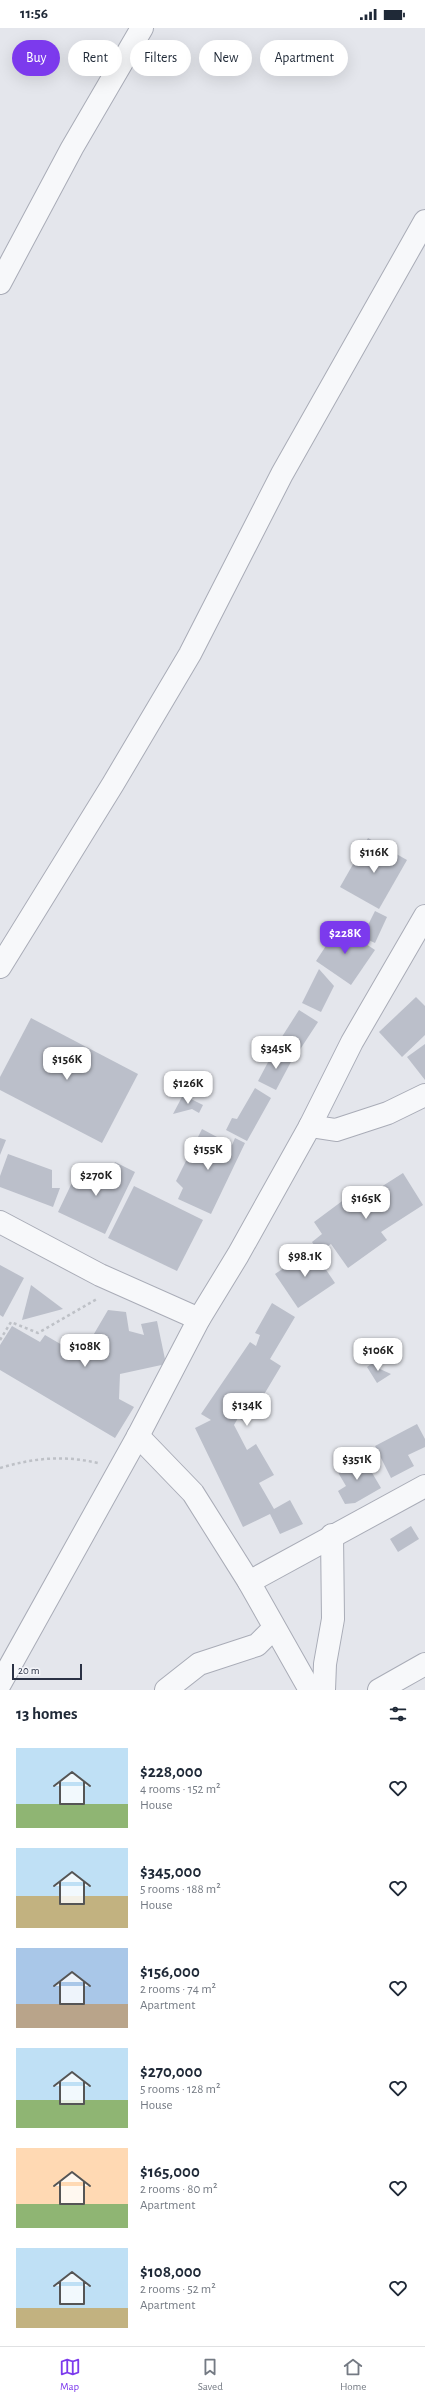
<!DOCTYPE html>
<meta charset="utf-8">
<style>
:root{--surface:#fff;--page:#f2f2f3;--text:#1f2937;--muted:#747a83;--line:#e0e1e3;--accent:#7c3aed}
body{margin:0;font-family:"Alegreya Sans",sans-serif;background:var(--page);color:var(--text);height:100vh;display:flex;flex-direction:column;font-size:15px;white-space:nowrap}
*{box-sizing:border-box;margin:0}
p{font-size:13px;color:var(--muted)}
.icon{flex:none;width:22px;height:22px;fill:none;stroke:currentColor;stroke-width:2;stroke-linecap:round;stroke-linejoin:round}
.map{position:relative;height:1662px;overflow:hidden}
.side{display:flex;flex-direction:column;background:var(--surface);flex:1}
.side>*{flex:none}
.banner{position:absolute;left:12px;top:12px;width:401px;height:36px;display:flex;gap:8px}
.scale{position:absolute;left:12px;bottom:10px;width:70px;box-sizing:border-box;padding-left:4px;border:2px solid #2b3245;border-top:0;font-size:11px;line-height:14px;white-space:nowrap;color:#2b3245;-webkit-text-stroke:3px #f4f5f9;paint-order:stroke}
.price{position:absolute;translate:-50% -34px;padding:0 9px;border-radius:8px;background:#fff;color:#222;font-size:13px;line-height:26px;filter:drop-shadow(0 1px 2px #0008)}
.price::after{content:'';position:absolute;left:50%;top:24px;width:12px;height:9px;margin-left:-6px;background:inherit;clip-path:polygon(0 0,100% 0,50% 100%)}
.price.selected{background:var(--accent);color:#fff}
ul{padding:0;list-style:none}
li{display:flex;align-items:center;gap:12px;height:100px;padding:0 16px}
li span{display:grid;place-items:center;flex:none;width:112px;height:80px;border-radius:0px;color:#555}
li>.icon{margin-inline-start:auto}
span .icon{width:48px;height:48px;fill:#fffc;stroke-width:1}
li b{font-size:17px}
h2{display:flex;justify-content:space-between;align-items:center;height:48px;padding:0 16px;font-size:17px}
.pill{padding:0 14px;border-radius:18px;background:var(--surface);box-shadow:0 4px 16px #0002;font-size:14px;line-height:36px}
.pill.selected{background:var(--accent);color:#fff}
.status{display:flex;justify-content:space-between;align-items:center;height:28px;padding:0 20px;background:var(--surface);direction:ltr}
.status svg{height:11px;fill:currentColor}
.tab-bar{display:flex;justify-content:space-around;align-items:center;height:56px;border-top:1px solid var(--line);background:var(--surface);font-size:11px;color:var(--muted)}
.tab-bar a{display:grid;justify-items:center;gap:2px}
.tab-bar .selected{color:var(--accent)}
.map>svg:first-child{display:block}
</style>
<div class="status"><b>11:56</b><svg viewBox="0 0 49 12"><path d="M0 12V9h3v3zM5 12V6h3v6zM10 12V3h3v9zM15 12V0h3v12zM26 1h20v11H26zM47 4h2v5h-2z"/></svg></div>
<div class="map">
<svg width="425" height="1662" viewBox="0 0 425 1662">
<rect width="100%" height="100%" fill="#e4e6ec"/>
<g fill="#bbbfca">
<path d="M368,810L407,832L379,881L340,859Z"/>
<path d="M375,883L387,889L375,915L362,909Z"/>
<path d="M339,898L375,922L351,957L316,933Z"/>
<path d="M319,941L334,958L321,984L302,975Z"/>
<path d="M416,969L425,978V1007L402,1029L379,1004Z"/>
<path d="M299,982L318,994L297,1026L278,1015Z"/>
<path d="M31,990L138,1046L102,1115L0,1062V1049Z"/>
<path d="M425,1016V1052L407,1029Z"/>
<path d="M275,1021L293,1030L276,1062L258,1053Z"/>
<path d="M255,1060L271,1070L247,1113L226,1102L232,1090L237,1091Z"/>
<path d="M183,1067L203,1077L199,1085L192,1081L173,1086Z"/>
<path d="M202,1101L232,1117L235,1110L245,1115L211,1186L178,1171L183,1160L176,1153Z"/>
<path d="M0,1110L6,1112L0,1127Z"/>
<path d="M8,1126L52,1142V1160H60L53,1179L0,1159V1148Z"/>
<path d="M115,1134L135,1144L105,1206L58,1184L79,1140L106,1153Z"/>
<path d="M403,1145L423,1177L381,1204L387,1212L348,1240L331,1216L319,1224L312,1214L322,1206L314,1194L353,1165L359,1173Z"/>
<path d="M134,1158L203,1192L177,1243L108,1210Z"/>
<path d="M312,1221L335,1255L298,1280L275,1246Z"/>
<path d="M0,1237L24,1250L3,1289L0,1287Z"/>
<path d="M31,1257L63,1281L22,1292Z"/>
<path d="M272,1275L295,1289L270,1331L281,1338L247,1395L238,1390L234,1397L247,1422L256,1416L274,1447L259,1455L274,1481L290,1472L303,1496L280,1506L270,1486L243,1499L195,1400L211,1392L201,1386L250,1314L256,1318L260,1307L255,1305Z"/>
<path d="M108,1282L126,1284L129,1303L144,1307L141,1296L157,1293L166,1336L120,1346L119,1371L134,1379L115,1410L0,1342V1317L12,1298L40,1314L45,1307L81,1328Z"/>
<path d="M378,1331L380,1341L391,1346L377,1355L367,1339Z"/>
<path d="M417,1396L425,1411V1419L408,1427L414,1438L391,1450L375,1418Z"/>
<path d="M361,1426L381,1460L355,1475L345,1476L338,1463L346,1458L336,1441Z"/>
<path d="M411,1498L419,1511L398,1524L390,1511Z"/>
</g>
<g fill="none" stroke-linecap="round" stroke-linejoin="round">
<g stroke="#a9acb7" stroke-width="24">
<g id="street">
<path d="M0,255L72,120L142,0"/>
<path d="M0,939L113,756L190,626L282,446L425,193"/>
<path d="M310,1098L336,1102L388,1085L425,1067"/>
<path d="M0,1194L100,1247L199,1291"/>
<path d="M138,1408L193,1465L249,1554L310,1662"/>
<path d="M249,1554L425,1458"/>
<path d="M0,1656L138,1408L199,1291L238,1227L310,1098L352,1014L425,888"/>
<path d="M166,1662L199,1636L257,1617L274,1600"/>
<path d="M324,1662L325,1636L333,1591L332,1507"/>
<path d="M379,1662L425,1636"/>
</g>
</g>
<g stroke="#bec1c7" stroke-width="2.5" stroke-dasharray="3 3" stroke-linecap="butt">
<path d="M0,1312L11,1294L38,1305L97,1271"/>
<path d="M0,1440C34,1430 63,1427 98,1435"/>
</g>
<use href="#street" stroke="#f7f8fa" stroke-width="22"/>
</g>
</svg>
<div class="scale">20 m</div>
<b class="price" style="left:374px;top:846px">$116K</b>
<b class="price selected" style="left:345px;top:927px">$228K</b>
<b class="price" style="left:276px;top:1042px">$345K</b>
<b class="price" style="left:67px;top:1053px">$156K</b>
<b class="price" style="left:188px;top:1077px">$126K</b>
<b class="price" style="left:208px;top:1143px">$155K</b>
<b class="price" style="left:96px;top:1169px">$270K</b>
<b class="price" style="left:366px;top:1192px">$165K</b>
<b class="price" style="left:305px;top:1250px">$98.1K</b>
<b class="price" style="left:85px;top:1340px">$108K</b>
<b class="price" style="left:378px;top:1344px">$106K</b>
<b class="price" style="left:247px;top:1399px">$134K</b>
<b class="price" style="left:357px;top:1453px">$351K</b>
<div class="banner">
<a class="pill selected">Buy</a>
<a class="pill">Rent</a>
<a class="pill">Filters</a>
<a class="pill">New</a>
<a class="pill">Apartment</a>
</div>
</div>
<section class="side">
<h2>13 homes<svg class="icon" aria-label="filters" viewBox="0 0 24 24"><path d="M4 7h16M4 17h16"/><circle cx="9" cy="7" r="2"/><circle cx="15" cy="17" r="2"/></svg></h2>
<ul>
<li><span style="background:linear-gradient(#bfe0f5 70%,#8fb573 0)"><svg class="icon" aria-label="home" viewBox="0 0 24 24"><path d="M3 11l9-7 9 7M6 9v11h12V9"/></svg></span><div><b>$228,000</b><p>4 rooms · 152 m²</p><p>House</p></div><svg class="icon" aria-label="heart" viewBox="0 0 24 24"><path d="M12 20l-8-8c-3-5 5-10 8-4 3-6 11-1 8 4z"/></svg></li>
<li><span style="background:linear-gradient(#bfe0f5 60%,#c2b280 0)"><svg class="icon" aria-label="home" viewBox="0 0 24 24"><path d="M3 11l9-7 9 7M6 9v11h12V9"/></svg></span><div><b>$345,000</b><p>5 rooms · 188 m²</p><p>House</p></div><svg class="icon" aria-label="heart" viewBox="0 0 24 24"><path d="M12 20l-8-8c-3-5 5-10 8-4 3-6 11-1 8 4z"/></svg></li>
<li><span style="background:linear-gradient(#a9c7e8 70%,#b9a48a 0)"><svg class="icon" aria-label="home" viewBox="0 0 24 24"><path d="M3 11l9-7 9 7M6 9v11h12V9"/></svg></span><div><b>$156,000</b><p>2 rooms · 74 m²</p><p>Apartment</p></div><svg class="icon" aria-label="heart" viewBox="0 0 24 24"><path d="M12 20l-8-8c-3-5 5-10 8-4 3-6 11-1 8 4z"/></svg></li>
<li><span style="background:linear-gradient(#bfe0f5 65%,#8fb573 0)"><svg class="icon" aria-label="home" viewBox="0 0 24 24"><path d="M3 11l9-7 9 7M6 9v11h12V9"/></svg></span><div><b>$270,000</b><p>5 rooms · 128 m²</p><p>House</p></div><svg class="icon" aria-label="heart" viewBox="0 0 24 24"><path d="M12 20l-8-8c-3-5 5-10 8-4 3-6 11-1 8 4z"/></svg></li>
<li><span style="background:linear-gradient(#ffd9b3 70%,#8fb573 0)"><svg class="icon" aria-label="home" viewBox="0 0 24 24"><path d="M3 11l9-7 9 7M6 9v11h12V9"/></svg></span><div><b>$165,000</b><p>2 rooms · 80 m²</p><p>Apartment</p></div><svg class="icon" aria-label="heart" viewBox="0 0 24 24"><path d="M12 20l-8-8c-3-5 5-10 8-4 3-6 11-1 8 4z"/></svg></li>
<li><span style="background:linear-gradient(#bfe0f5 75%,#c2b280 0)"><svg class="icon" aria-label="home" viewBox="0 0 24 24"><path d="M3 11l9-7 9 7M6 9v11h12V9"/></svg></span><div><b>$108,000</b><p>2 rooms · 52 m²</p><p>Apartment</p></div><svg class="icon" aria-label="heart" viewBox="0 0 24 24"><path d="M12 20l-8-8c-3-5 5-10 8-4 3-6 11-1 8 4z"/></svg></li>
</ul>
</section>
<nav class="tab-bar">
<a class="selected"><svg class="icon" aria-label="map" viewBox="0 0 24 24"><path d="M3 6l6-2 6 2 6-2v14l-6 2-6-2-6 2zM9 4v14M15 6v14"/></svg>Map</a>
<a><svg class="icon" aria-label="saved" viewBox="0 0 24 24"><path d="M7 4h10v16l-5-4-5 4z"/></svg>Saved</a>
<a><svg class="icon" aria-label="home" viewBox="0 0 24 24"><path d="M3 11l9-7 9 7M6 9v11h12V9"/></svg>Home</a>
</nav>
